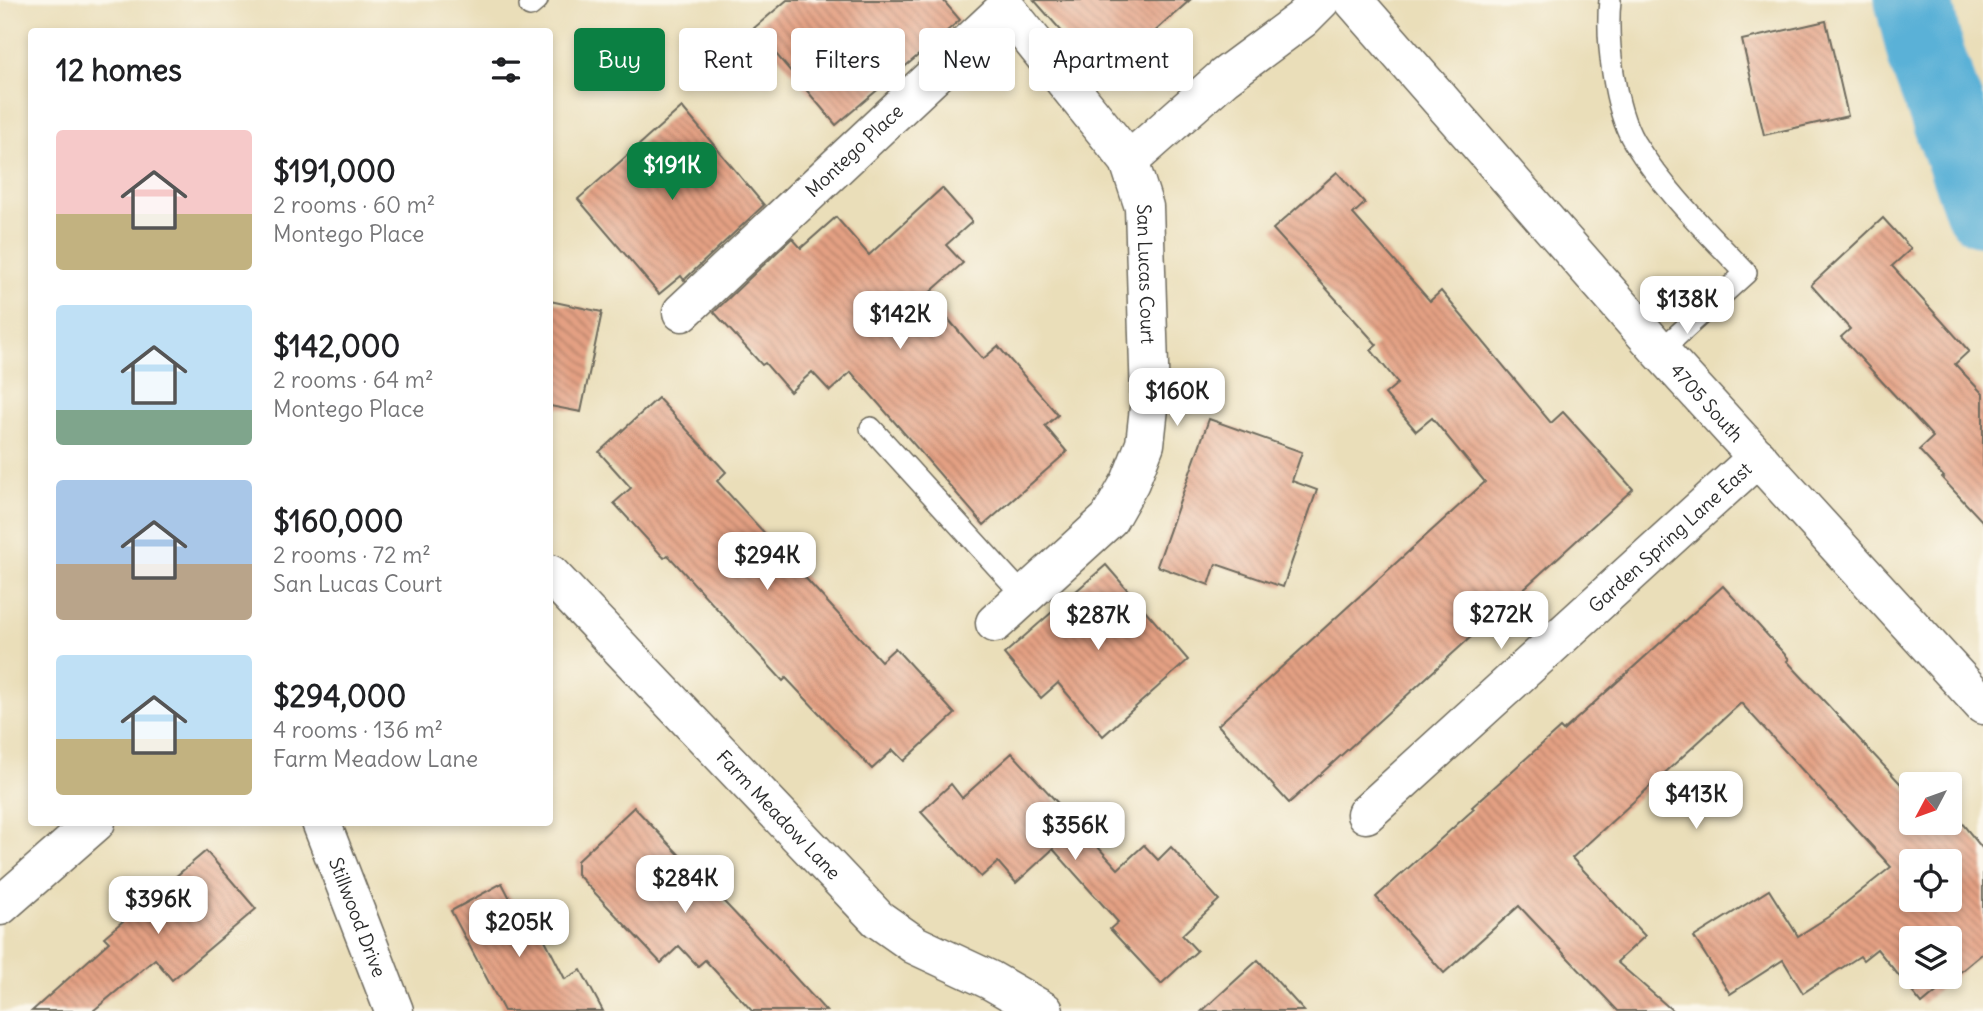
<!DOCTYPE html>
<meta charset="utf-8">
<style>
:root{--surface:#fff;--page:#f2f2f2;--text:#202124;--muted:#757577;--accent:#0b8043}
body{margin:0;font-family:Delius,sans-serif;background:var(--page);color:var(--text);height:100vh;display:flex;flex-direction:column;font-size:26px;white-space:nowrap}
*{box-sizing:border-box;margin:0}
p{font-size:23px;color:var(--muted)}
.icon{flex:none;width:38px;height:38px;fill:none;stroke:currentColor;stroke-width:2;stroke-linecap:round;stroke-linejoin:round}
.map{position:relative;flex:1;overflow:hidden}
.drawer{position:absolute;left:28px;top:28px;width:525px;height:798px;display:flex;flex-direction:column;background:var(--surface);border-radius:7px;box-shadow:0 4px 10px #0003}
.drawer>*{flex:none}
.top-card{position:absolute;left:574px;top:28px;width:665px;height:63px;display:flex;gap:14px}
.needle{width:46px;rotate:229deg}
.controls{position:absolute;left:1899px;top:772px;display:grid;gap:14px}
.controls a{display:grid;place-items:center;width:63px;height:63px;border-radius:7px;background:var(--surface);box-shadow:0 4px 10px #0003;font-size:35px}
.price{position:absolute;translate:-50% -60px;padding:0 16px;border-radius:14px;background:#fff;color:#222;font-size:23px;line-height:46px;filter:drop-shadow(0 2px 4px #0008)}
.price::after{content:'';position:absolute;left:50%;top:42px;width:21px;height:16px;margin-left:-10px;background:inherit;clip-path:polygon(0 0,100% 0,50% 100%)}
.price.current{background:var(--accent);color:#fff}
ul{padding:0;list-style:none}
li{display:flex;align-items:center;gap:21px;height:175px;padding:0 28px}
li span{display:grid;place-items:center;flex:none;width:196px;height:140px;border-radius:7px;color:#555}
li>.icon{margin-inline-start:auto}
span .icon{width:84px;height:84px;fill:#fffc;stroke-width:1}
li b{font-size:30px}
h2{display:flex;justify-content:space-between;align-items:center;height:84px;padding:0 28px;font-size:30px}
.pill{padding:0 24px;border-radius:7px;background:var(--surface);box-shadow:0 4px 10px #0003;font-size:24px;line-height:63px}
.pill.current{background:var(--accent);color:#fff}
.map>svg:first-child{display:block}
</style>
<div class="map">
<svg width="1983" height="1011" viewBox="0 0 1983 1011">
<defs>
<pattern id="building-back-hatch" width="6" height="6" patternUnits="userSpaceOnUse" patternTransform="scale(1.75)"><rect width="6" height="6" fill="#e4a083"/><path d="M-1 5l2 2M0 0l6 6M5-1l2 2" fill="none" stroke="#b9836b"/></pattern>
</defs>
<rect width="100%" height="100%" fill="#fbf7ec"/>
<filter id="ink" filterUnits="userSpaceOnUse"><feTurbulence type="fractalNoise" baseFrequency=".0143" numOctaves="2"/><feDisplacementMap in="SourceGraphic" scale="14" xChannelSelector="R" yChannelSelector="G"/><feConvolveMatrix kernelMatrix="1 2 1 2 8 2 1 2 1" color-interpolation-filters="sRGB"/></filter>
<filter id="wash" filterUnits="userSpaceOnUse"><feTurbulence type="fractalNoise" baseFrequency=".00686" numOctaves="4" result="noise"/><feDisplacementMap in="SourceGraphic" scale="28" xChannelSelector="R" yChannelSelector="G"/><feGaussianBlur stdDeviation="1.57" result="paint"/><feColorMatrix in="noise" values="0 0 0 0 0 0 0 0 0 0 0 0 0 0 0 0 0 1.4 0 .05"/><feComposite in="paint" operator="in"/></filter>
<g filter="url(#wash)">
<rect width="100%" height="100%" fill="#eadeb9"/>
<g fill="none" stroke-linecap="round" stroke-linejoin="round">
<path stroke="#5ab1d7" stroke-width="77" d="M1913,0L1926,55L1983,208"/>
</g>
<g id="blocks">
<g fill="url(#building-back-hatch)" fill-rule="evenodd">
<path d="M787,0H943L960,20L836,125L754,28Z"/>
<path d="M1034,0H1190L1103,78Z"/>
<path d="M1826,21L1848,116L1764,135L1742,40Z"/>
<path d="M682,107L764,205L684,280L681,276L659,294L578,199Z"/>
<path d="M1337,172L1365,203L1353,214L1430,301L1441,291L1551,423L1563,412L1633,489L1289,803L1218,725L1485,482L1432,418L1416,431L1385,394L1398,383L1371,350L1377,345L1273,229Z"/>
<path d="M942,188L972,222L946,245L963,263L927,295L983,359L998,346L1058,415L1045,426L1067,452L984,525L851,372L830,391L812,372L790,392L765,363L762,365L714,312L792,238L801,248L836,217L869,255Z"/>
<path d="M1883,218L1911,249L1892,266L1969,351L1955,364L1983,394V522L1942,478L1944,477L1919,450L1933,437L1841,337L1850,329L1811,285Z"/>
<path d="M550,301L602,312L581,412L550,406Z"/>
<path d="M658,398L726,472L717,481L881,661L895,648L955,714L904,761L893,750L872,769L786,678L783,681L668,555L664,558L614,503L631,488L599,452Z"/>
<path d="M1209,419L1302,452L1292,481L1317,490L1283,587L1216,564L1209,585L1157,566Z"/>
<path d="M1106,565L1188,660L1103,736L1058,683L1041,698L1004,654Z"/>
<path d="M1723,586L1789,659L1787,661L1911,795V822H1961L1983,849V953L1922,1004L1877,949L1863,960L1860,956L1803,993L1783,960L1730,994L1694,937L1769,890L1798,936L1828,917L1891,867L1741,703L1572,858L1645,936L1617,962L1673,1011H1618L1519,906L1444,973L1376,897L1474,809L1472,807L1560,728L1563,731ZM1911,861H1950V900H1911ZM1911,938H1950V976H1911Z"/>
<path d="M1012,753L1118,869L1144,845L1158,860L1171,847L1219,900L1182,935L1197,951L1161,984L1110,929L1118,922L1053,849L1016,883L998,862L981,877L921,812L951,784L962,798Z"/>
<path d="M634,807L781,962L826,1011H752L705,960L698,966L679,946L661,963L577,874V861Z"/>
<path d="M206,851L256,909L172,980L155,959L93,1011H32L109,942L104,937Z"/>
<path d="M502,883L529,935L540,930L565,979L581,970L603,1011H504L451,911Z"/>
<path d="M1258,960L1304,1011H1202Z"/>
</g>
</g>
</g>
<g filter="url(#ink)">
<use href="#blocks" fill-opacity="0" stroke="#6e6a5d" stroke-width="2"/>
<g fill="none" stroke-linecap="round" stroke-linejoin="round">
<g stroke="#6e6a5d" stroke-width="24">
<g id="service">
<path d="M1610,0C1606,39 1614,108 1634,142C1664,190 1707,232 1746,273L1660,351"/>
<path d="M530,6L537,0"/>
<path d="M871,428L1024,596"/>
</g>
</g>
<g stroke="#6e6a5d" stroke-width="41">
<g id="minor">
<path d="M1129,161L1224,77L1302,19L1321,0"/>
<path id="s1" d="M682,312L1006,8L1129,161L1144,207L1150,399L1145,444L1130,482L1109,519L995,623"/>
<path id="s2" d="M550,574L878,919L915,945L990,980L1044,1011"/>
<path id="s3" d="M1366,814L1758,457"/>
<path id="s4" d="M321,822L394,1011"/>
<path d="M0,906L96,822"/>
</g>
</g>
<g stroke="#6e6a5d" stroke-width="41">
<g id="tertiary">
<path id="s5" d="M1353,0L1660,351L1983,705"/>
</g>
</g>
<use href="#service" stroke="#fff" stroke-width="21"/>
<use href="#minor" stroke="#fff" stroke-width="38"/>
<use href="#tertiary" stroke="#fff" stroke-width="38"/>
</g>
</g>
<g text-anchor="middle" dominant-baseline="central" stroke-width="6" stroke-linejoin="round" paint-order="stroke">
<g font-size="19" fill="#2b2b2b" stroke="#fbf7ec">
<text stroke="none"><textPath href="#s1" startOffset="236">Montego Place</textPath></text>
<text stroke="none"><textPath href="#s1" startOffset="756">San Lucas Court</textPath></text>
<text stroke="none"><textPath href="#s5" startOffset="536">4705 South</textPath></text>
<text stroke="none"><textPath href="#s3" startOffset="411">Garden Spring Lane East</textPath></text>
<text stroke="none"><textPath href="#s2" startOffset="332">Farm Meadow Lane</textPath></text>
<text stroke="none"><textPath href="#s4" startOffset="102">Stillwood Drive</textPath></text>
</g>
</g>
</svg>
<div class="controls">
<a><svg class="needle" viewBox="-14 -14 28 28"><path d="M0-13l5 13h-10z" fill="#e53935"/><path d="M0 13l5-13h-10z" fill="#757577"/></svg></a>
<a><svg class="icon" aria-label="locate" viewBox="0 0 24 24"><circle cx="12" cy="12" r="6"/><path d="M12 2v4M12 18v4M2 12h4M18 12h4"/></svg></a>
<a><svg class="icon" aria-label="layers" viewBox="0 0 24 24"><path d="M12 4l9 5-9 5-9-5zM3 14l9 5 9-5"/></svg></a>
</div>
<b class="price current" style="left:672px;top:202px">$191K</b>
<b class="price" style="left:1687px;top:336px">$138K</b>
<b class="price" style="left:900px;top:351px">$142K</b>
<b class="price" style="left:1177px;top:428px">$160K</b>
<b class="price" style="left:767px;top:592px">$294K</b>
<b class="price" style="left:1501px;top:651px">$272K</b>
<b class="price" style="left:1098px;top:652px">$287K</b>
<b class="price" style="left:1696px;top:831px">$413K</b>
<b class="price" style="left:1075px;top:862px">$356K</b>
<b class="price" style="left:685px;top:915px">$284K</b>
<b class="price" style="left:158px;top:936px">$396K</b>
<b class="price" style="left:519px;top:959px">$205K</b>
<div class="top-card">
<a class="pill current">Buy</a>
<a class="pill">Rent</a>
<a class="pill">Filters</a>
<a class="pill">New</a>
<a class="pill">Apartment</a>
</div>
<section class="drawer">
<h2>12 homes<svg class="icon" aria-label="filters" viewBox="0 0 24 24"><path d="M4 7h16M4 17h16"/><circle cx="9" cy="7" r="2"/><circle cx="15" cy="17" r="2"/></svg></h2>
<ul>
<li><span style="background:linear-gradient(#f6c9c9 60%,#c2b280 0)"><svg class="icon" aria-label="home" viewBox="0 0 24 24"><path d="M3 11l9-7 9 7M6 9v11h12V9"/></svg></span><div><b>$191,000</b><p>2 rooms · 60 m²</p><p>Montego Place</p></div></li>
<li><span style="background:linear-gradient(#bfe0f5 75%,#7fa58c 0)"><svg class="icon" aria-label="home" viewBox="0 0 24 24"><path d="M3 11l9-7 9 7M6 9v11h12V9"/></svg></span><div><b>$142,000</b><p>2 rooms · 64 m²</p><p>Montego Place</p></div></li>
<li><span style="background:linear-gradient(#a9c7e8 60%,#b9a48a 0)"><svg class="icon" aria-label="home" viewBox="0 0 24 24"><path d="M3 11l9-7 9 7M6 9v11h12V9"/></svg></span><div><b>$160,000</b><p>2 rooms · 72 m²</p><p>San Lucas Court</p></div></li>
<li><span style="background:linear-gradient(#bfe0f5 60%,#c2b280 0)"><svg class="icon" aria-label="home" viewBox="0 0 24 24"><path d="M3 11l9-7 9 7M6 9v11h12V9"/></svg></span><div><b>$294,000</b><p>4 rooms · 136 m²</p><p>Farm Meadow Lane</p></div></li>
</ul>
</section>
</div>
